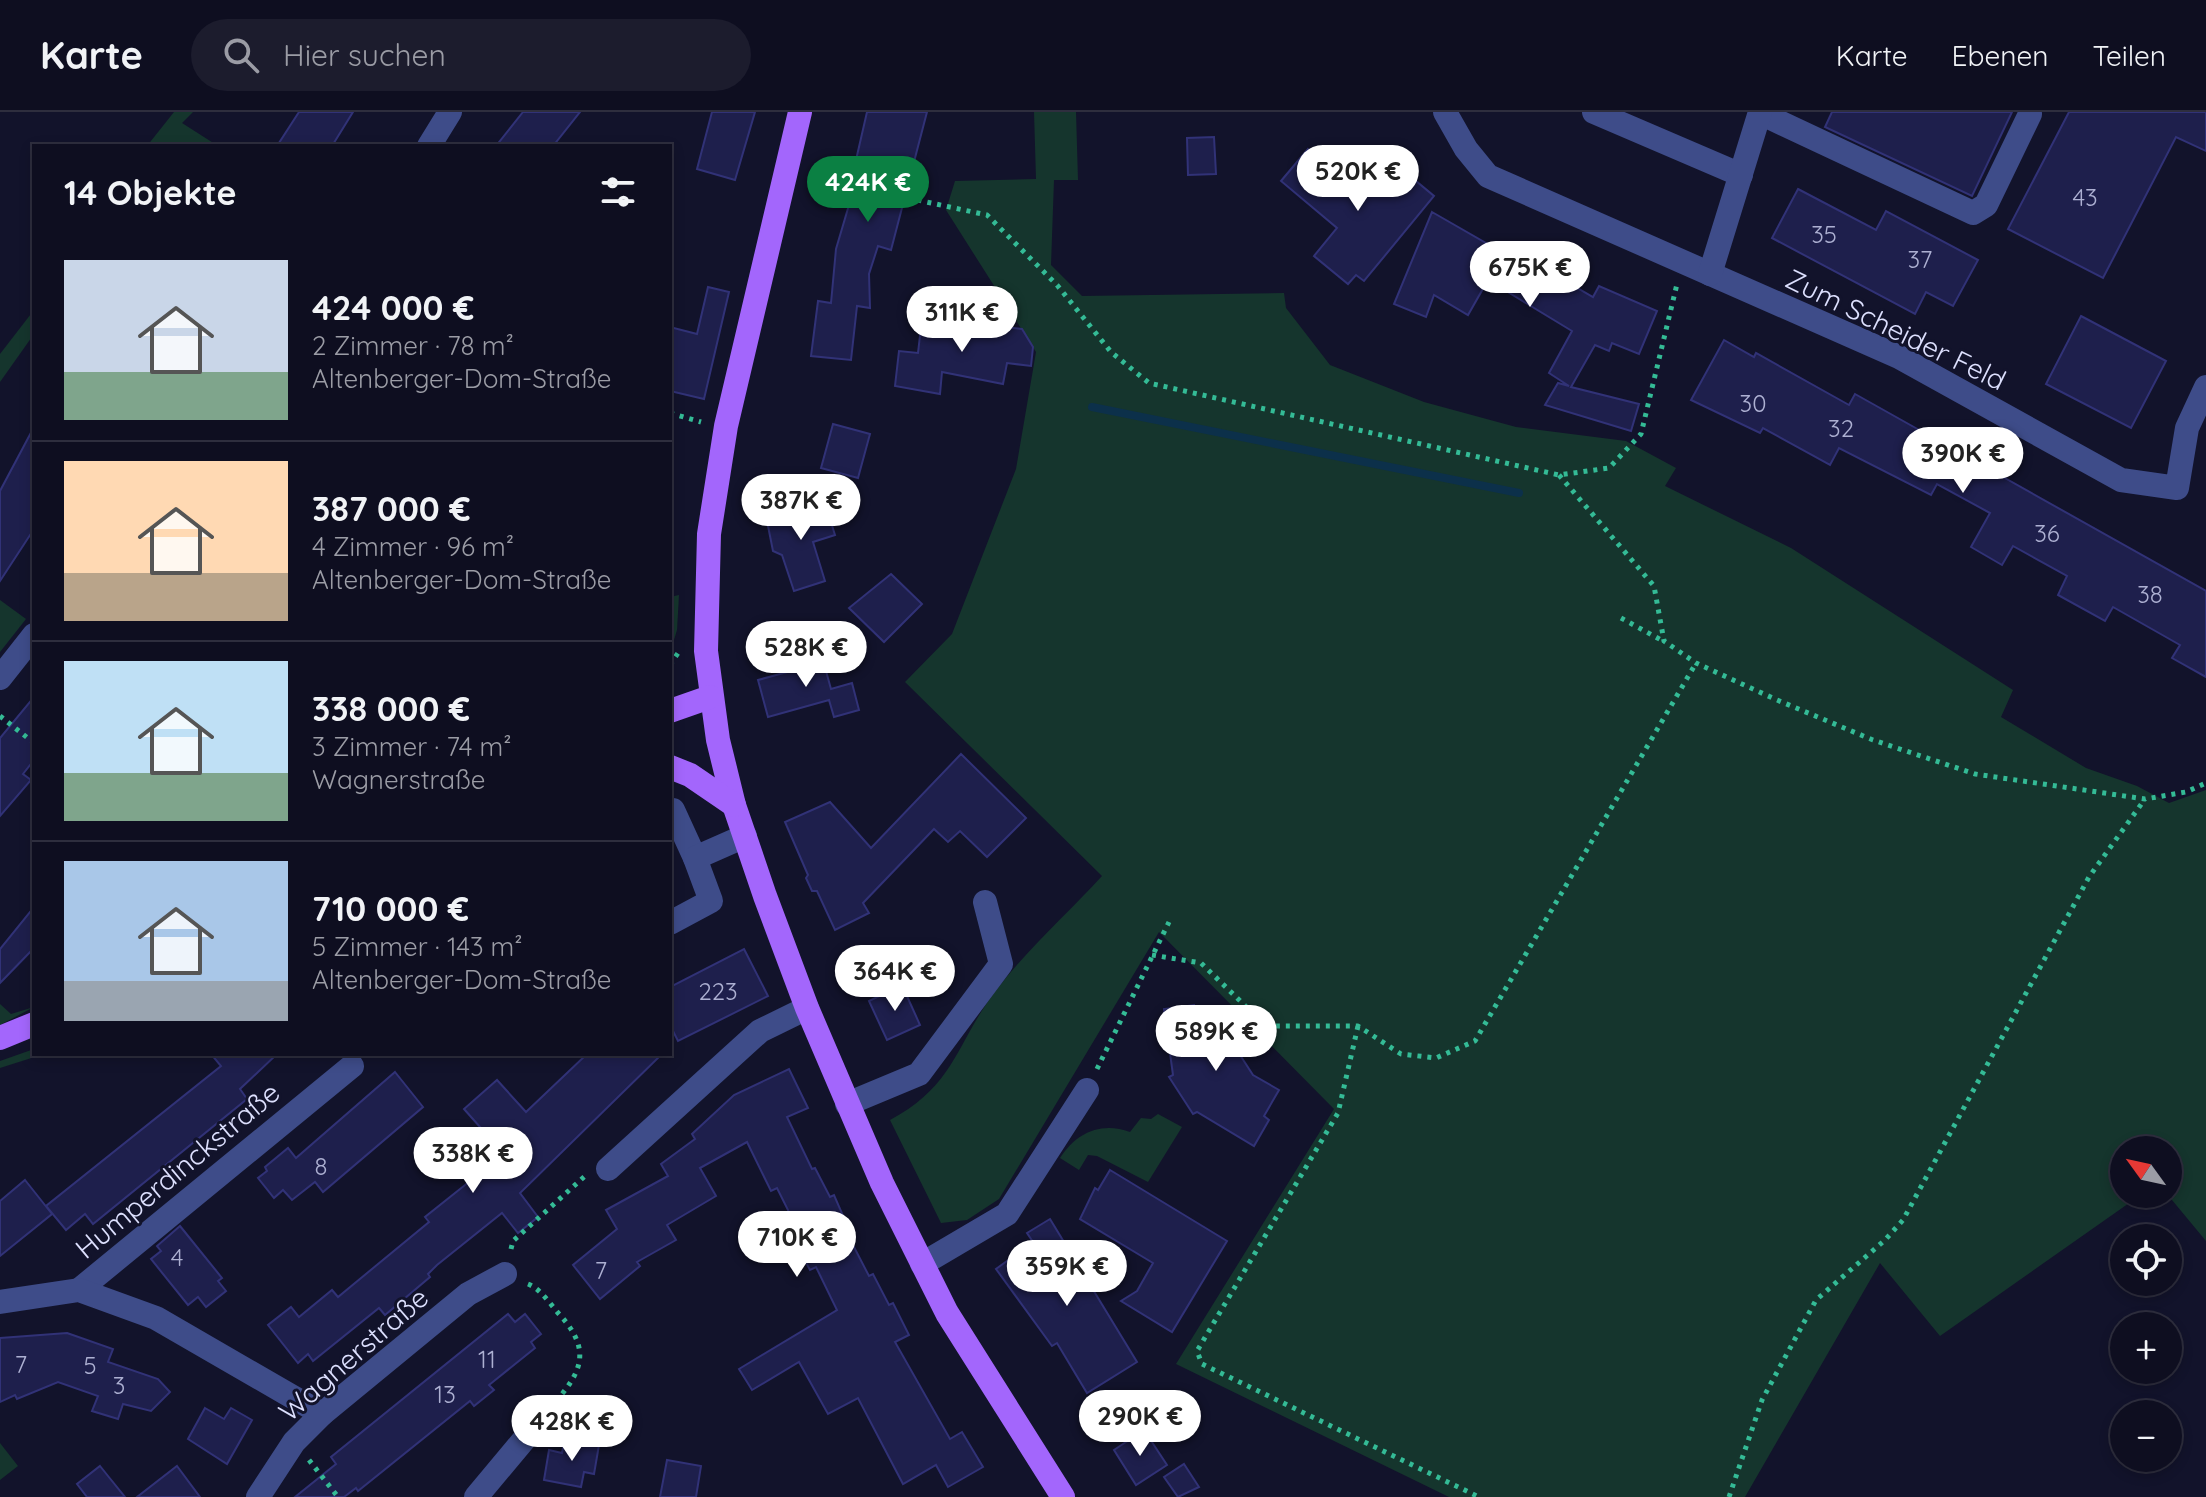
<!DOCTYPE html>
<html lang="de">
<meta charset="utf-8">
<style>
:root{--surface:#0e0e20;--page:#1c1c2d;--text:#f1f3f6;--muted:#9b9ca5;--line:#2e2e3e;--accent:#0b8043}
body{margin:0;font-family:Quicksand,sans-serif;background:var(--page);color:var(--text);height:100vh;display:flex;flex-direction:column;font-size:30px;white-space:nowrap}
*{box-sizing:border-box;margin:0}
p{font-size:26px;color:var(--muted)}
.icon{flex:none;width:44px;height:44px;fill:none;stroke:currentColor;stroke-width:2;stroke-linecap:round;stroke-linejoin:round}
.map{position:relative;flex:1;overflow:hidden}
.drawer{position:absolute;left:32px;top:32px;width:640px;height:912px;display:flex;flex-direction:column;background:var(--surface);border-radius:0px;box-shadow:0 4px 12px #0003,0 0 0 2px var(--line)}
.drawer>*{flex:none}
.needle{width:52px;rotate:303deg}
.controls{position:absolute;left:2110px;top:1024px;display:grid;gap:16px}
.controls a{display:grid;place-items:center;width:72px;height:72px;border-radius:50%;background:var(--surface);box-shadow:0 4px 12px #0003,0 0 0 2px var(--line);font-size:40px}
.price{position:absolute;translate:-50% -68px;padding:0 18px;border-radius:28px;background:#fff;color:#222;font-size:26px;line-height:52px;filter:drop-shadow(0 2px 4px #0008)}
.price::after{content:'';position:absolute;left:50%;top:48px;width:24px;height:18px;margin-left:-12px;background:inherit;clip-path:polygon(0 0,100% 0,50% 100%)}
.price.active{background:var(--accent);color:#fff}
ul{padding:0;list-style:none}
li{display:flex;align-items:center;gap:24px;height:200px;padding:0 32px}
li+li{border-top:2px solid var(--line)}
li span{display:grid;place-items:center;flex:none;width:224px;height:160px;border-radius:0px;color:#555}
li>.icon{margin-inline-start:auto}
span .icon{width:96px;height:96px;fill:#fffc;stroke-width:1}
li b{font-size:34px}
h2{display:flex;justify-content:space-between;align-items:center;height:96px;padding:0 32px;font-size:34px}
header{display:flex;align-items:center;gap:48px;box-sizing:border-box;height:112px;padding:0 40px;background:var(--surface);border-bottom:2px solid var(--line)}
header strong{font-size:38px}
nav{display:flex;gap:44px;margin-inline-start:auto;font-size:28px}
.search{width:560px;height:72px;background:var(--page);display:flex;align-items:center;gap:20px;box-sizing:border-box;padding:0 28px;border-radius:44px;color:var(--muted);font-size:30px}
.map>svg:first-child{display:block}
</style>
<header>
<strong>Karte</strong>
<div class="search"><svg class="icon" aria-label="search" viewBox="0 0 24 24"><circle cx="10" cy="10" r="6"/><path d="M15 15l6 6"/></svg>Hier suchen</div>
<nav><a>Karte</a><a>Ebenen</a><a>Teilen</a></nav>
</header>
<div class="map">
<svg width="2206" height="1385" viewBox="0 0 2206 1385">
<rect width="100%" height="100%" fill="#12132b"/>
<g fill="#15352d">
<path d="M174,0H193L182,11L218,34H147Z"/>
<path d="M1034,0H1076L1078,68H1054L1051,153L1082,184L1284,181L1286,196L1330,253L1424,290L1516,315L1626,329L1676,356L1665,374L1791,436L2013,578L2001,605L2086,656L2137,674L2169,691L2206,678V1129L2167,1082L2168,1038H2124V1082H2142L1940,1224L1880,1151L1745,1385H1449L1176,1252L1334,997L1159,820L999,1087L967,1108L941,1111L890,1008C956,973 956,930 997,877C1028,837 1068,801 1102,764L905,570L952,522L1016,357L1036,240L946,98L955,69L1036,67Z"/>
<path d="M34,198V222L0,270V242Z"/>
<path d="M679,483L677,518L670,541V485Z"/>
<path d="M0,488L26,507L0,540Z"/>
<path d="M0,892L11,902L34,895L0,913Z"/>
<path d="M34,937V942H44L0,956V949Z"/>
<path d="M1158,1002L1182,1015L1148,1070L1097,1044L1088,1043L1079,1058L1060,1046C1076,1021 1101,1009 1130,1020L1141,1006L1151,1007Z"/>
<path d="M0,1331L18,1354L0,1368Z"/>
</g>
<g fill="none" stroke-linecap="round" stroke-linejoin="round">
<path stroke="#0c304a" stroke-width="8" d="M1092,295L1519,381"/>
</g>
<g fill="#1e1f4c" stroke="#313277" stroke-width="2">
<path d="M299,0H353L332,34H277Z"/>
<path d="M523,0H580L553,34H496Z"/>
<path d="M712,0H755L735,68L697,57Z"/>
<path d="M867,0H927L891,138L878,134L869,162L870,196L857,194L851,248L811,244L818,189L831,191L836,137L862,49L856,48Z"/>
<path d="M1832,0H2012L1972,84L1825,15Z"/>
<path d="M2069,0H2206V39L2176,25L2103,166L2008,117Z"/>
<path d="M1214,25L1216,62L1188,63L1187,26Z"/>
<path d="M1308,37L1364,83L1393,50L1434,84L1364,169L1356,163L1348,172L1314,144L1337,116L1281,69Z"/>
<path d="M1798,77L1876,118L1886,99L1978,148L1953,194L1926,180L1915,202L1772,126Z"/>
<path d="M1432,100L1526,154L1529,148L1593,185L1599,174L1657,199L1639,242L1612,231L1609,239L1595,233L1571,275L1639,292L1631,319L1545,293L1558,271L1569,274L1549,261L1572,219L1488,168L1468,203L1434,183L1426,205L1394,192Z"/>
<path d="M708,175L729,180L704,287L670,279V215L697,222Z"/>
<path d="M2081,204L2166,249L2131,316L2046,272Z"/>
<path d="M922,206L1022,217L1033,235L1031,254L1007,251L1003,272L942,260L940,282L895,274L899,239L918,241Z"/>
<path d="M1724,228L1754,245L1756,241L1849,293L1855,282L2206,479V565L2172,546L2180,533L2113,495L2105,509L2058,483L2067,464L2013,434L2002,453L1971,435L1990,401L1937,372L1931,383L1839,336L1830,353L1763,316L1760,321L1691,288Z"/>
<path d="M833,312L870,322L858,366L821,356Z"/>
<path d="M34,315V417L0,469V379Z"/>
<path d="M825,391L835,423L813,430L825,469L794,479L782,443L773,439L766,404L790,396L793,402Z"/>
<path d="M891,462L922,492L884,530L849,496Z"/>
<path d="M821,541L831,577L852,571L859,598L834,605L829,588L768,605L758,568L791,559L789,551Z"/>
<path d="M34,585V648L23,662L31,668L0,704V626Z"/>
<path d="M961,642L1026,706L987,745L960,719L948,730L934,717L863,791L869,801L835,818L817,779H812L806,766L808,763L785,710L830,690L871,736Z"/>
<path d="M34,795V836L0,871V837Z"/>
<path d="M744,837L768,884L678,929L670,913V875Z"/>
<path d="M902,873L920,913L887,928L869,889Z"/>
<path d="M1194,893L1195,899L1225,896L1229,926L1253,963L1279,978L1264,1004L1269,1008L1254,1034L1197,1000L1193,1002L1169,965L1173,963L1164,897Z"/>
<path d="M211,942H277L240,977L247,987L93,1112L85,1102L66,1118L46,1094L221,954Z"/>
<path d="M587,942H662L520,1081L538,1105L518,1121L502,1101L437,1153L428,1162L430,1165L385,1203L379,1196L313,1249L308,1242L298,1251L268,1213L291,1195L299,1205L332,1178L338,1185L429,1110L425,1105L504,1042L464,997L497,968L526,1000Z"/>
<path d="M789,957L808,996L787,1005L812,1057L815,1056L830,1085L834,1083L844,1106L840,1108L869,1164L873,1162L889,1193L893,1191L909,1223L895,1230L950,1327L962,1320L983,1355L948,1375L936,1353L903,1372L858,1286L828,1302L799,1250L752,1278L739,1257L837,1198L816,1155L810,1158L795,1130L802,1126L777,1076L771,1079L747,1030L700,1056L716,1084L667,1113L676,1128L637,1150L640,1154L600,1187L573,1153L617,1117L606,1098L668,1064L661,1052L695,1027L692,1022L734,983Z"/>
<path d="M395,960L423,995L323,1080L315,1070L292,1088L283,1078L274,1086L258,1066L267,1059L265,1055L288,1036L296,1046Z"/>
<path d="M1110,1058L1227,1129L1172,1220L1121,1189L1137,1179L1153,1151L1080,1107L1095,1076L1098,1078Z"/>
<path d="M25,1068L52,1102L0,1144V1089Z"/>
<path d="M1050,1107L1137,1250L1087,1281L1057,1231L1052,1234L996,1157L1033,1130L1027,1121Z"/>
<path d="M180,1114L222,1166L218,1169L226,1179L206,1195L198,1185L188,1193L151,1147L161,1139L157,1134Z"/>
<path d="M508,1202L515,1210L525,1202L541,1222L531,1230L535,1236L489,1273L494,1278L474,1294L470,1289L358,1379L356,1376L344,1385H295L336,1352L331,1345Z"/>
<path d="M67,1221L113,1237L108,1250L158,1267L170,1280L151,1299L123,1292L118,1307L92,1299L98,1284L58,1270L17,1287L15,1283L0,1290V1226Z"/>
<path d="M205,1296L224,1307L231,1296L252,1308L227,1352L188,1327Z"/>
<path d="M1144,1318L1167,1353L1136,1373L1114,1338Z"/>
<path d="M565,1326L599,1333L594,1362L584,1360L581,1375L544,1368L549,1338L562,1341Z"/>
<path d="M667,1348L701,1354L696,1385H660Z"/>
<path d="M1184,1352L1199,1375L1178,1385L1164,1365Z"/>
<path d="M100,1354L108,1364L125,1385H87L77,1372Z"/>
<path d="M177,1354L200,1385H137Z"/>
</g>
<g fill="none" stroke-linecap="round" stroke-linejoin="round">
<g stroke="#34bb96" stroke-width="5" stroke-dasharray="4 6" stroke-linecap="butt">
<path d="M810,65L987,103L1057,173L1111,240L1149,271L1559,363L1609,356L1641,322L1677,172"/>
<path d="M670,301L701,310"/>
<path d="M1559,363L1654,474L1664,529L1696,551L1777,588L1873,628L1975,662L2145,687L2186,680L2206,671"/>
<path d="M1621,506L1663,529"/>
<path d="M670,553L680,538"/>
<path d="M0,604L34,631"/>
<path d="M1152,843L1201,851L1266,914H1358L1401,942L1436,946L1475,929L1696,551"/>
<path d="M1358,914L1338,1001L1197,1239L1202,1252L1479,1385"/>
<path d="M1097,957L1169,810"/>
<path d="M511,1137L513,1129L585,1064"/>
<path d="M528,1172C541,1177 550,1192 559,1202C600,1246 573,1269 541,1307"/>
<path d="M309,1348L338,1385"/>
<path d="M1729,1385L1762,1288L1816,1188L1885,1128L1903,1108L2089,765L2145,687"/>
</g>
<g stroke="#3e4c89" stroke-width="24">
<path d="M1445,0L1466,37L1488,64L1899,245L2121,368L2177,376L2187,316L2206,275"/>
<path d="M1594,0L1741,63"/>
<path d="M1760,1L1973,101L1986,93L2030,2"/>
<path d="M429,34L450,0"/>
<path d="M1710,162L1760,0"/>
<path d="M0,566L34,523"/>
<path d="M673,698L695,746"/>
<path d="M670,811L711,789L695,746L745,724"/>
<path d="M847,992L919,962L1001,852L985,790"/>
<path d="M608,1057L760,919L807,896"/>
<path d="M922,1152L1007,1102L1087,978"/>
<path d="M79,1178L352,954"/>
<path d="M0,1190L79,1178L156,1206L322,1302"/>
<path d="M258,1385L294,1330L322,1302L468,1182L505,1162"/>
<path d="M476,1385L527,1324"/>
</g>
<g stroke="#a366fc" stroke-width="24">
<path d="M800,0L726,314L709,422L706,539L718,628L734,693L765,784L807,896L882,1071L947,1201L1063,1385"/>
<path d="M670,599L710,585"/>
<path d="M670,655L690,663L734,693"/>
<path d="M0,926L34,912"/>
</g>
</g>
<g text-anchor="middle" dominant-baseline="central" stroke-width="6" stroke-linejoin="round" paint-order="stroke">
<g font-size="24" fill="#adb0d2">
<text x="2085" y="85">43</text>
<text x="1824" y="122">35</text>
<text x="1920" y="147">37</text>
<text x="1753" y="291">30</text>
<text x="1841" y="316">32</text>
<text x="2047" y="421">36</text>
<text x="2150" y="482">38</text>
<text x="718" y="879">223</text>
<text x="321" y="1054">8</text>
<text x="177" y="1145">4</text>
<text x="601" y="1158">7</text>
<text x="487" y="1247">11</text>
<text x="21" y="1252">7</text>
<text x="90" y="1253">5</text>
<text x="119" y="1273">3</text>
<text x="445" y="1282">13</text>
</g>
<g font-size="28" fill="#dde0fe" stroke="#12132b">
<text transform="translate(1896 217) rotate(26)">Zum Scheider Feld</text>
<text transform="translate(177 1058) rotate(-40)">Humperdinckstraße</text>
<text transform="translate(353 1242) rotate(-41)">Wagnerstraße</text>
</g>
</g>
</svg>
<div class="controls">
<a><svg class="needle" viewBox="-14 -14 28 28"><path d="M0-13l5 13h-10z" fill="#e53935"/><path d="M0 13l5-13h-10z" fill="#9b9ca5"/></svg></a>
<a><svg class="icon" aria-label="locate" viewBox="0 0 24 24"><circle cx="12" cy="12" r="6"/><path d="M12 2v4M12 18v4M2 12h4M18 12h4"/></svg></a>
<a>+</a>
<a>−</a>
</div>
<b class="price" style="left:1358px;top:101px">520K €</b>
<b class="price active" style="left:868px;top:112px">424K €</b>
<b class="price" style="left:1530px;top:197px">675K €</b>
<b class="price" style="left:962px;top:242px">311K €</b>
<b class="price" style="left:1963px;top:383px">390K €</b>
<b class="price" style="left:801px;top:430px">387K €</b>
<b class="price" style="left:806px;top:577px">528K €</b>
<b class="price" style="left:895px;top:901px">364K €</b>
<b class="price" style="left:1216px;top:961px">589K €</b>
<b class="price" style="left:473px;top:1083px">338K €</b>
<b class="price" style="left:797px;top:1167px">710K €</b>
<b class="price" style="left:1067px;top:1196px">359K €</b>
<b class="price" style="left:1140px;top:1346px">290K €</b>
<b class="price" style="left:572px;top:1351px">428K €</b>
<section class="drawer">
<h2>14 Objekte<svg class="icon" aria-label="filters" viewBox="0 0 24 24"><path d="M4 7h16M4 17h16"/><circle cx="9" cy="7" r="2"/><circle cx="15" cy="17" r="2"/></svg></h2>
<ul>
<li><span style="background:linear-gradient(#c9d6e8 70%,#7fa58c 0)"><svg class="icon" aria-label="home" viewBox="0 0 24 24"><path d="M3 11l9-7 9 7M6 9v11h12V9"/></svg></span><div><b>424 000 €</b><p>2 Zimmer · 78 m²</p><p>Altenberger-Dom-Straße</p></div></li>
<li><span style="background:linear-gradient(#ffd9b3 70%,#b9a48a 0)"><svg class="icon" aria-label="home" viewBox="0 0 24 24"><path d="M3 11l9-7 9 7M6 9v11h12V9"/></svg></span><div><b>387 000 €</b><p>4 Zimmer · 96 m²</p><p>Altenberger-Dom-Straße</p></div></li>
<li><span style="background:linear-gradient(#bfe0f5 70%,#7fa58c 0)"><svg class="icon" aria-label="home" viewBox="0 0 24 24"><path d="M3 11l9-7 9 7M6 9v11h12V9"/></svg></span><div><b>338 000 €</b><p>3 Zimmer · 74 m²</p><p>Wagnerstraße</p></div></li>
<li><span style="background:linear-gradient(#a9c7e8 75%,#9aa5b1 0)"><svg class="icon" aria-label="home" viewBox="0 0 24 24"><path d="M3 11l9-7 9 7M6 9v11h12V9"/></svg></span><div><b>710 000 €</b><p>5 Zimmer · 143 m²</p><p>Altenberger-Dom-Straße</p></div></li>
</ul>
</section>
</div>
